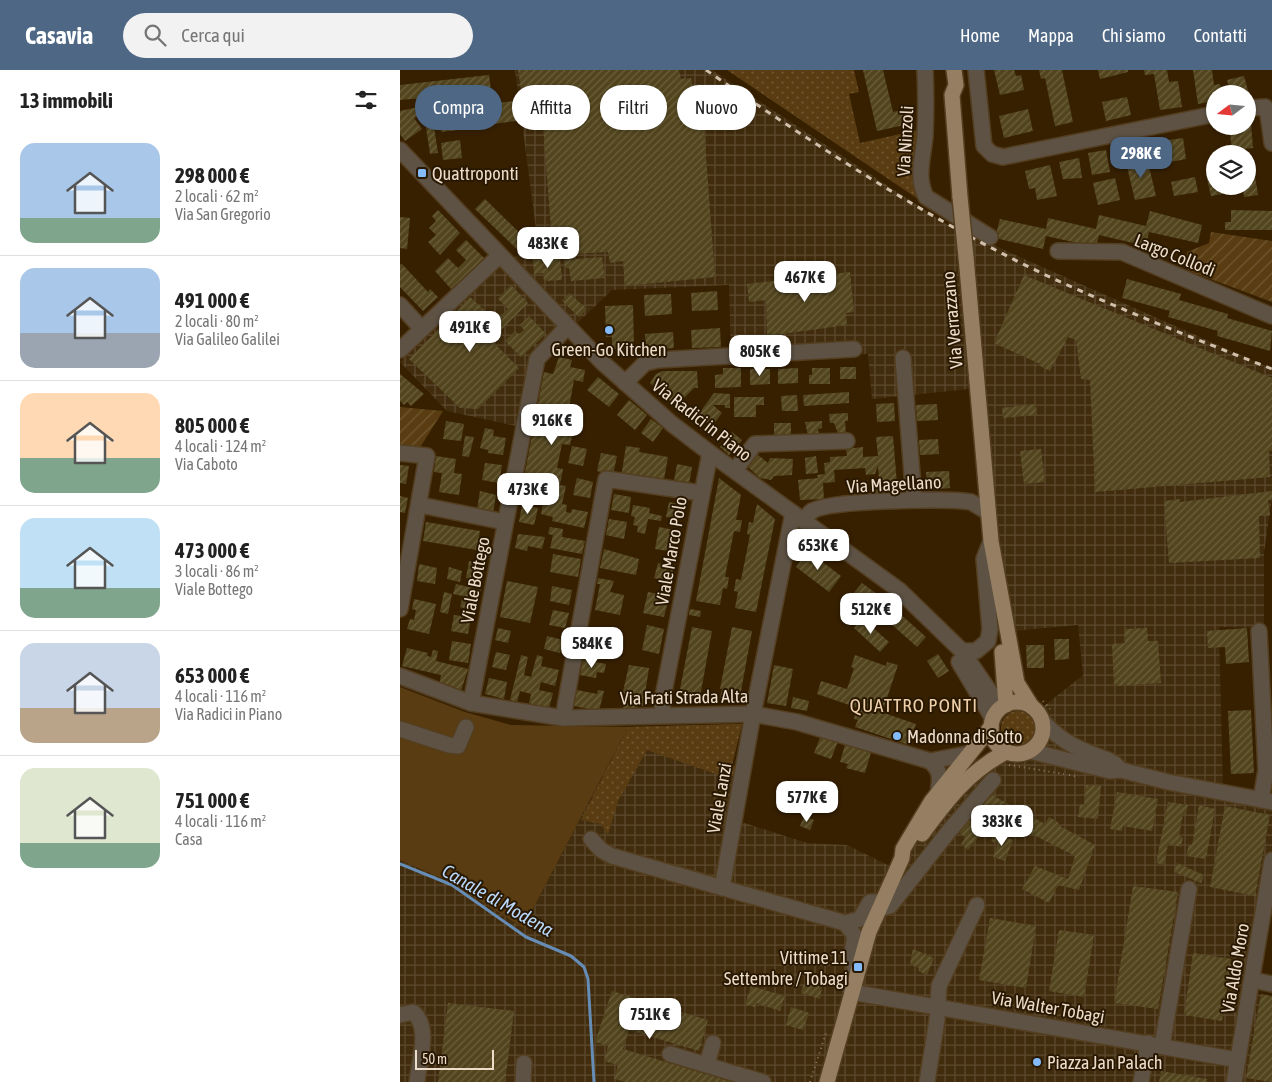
<!DOCTYPE html>
<html lang="it">
<meta charset="utf-8">
<style>
:root{--surface:#fff;--page:#f2f2f2;--text:#222;--muted:#767676;--line:#e0e0e0;--accent:#4e6784}
body{margin:0;font-family:"Asap Condensed",sans-serif;background:var(--page);color:var(--text);height:100vh;display:flex;flex-direction:column;font-size:19px;white-space:nowrap}
*{box-sizing:border-box;margin:0}
p{font-size:16px;color:var(--muted)}
.icon{flex:none;width:28px;height:28px;fill:none;stroke:currentColor;stroke-width:2;stroke-linecap:round;stroke-linejoin:round}
.map{position:relative;flex:1;overflow:hidden}
.panel{display:flex;flex-direction:column;background:var(--surface);width:400px}
.panel>*{flex:none}
.top-card{position:absolute;left:15px;top:15px;width:475px;height:45px;display:flex;gap:10px}
.needle{width:32px;rotate:254deg}
.tools{position:absolute;left:806px;top:15px;display:grid;gap:10px}
.tools a{display:grid;place-items:center;width:50px;height:50px;border-radius:50%;background:var(--surface);box-shadow:0 1px 4px #0004;font-size:25px}
.scale{position:absolute;left:15px;bottom:12px;width:79px;box-sizing:border-box;padding-left:5px;border:2px solid #ecddcb;border-top:0;font-size:14px;line-height:18px;white-space:nowrap;color:#ecddcb;-webkit-text-stroke:4px #291801;paint-order:stroke}
.price{position:absolute;translate:-50% -42px;padding:0 11px;border-radius:10px;background:#fff;color:#222;font-size:16px;line-height:32px;filter:drop-shadow(0 1px 2px #0008)}
.price::after{content:'';position:absolute;left:50%;top:30px;width:15px;height:11px;margin-left:-8px;background:inherit;clip-path:polygon(0 0,100% 0,50% 100%)}
.price.on{background:var(--accent);color:#fff}
ul{padding:0;list-style:none}
li{display:flex;align-items:center;gap:15px;height:125px;padding:0 20px}
li+li{border-top:1px solid var(--line)}
li span{display:grid;place-items:center;flex:none;width:140px;height:100px;border-radius:15px;color:#555}
li>.icon{margin-inline-start:auto}
span .icon{width:60px;height:60px;fill:#fffc;stroke-width:1}
li b{font-size:21px}
h2{display:flex;justify-content:space-between;align-items:center;height:60px;padding:0 20px;font-size:21px}
.pill{padding:0 18px;border-radius:22px;background:var(--surface);box-shadow:0 1px 4px #0004;font-size:18px;line-height:45px}
.pill.on{background:var(--accent);color:#fff}
header{display:flex;align-items:center;gap:30px;box-sizing:border-box;height:70px;padding:0 25px;background:var(--accent);color:#fff}
header strong{font-size:24px}
nav{display:flex;gap:28px;margin-inline-start:auto;font-size:18px}
.search{width:350px;height:45px;background:var(--page);display:flex;align-items:center;gap:12px;box-sizing:border-box;padding:0 18px;border-radius:28px;color:var(--muted);font-size:19px}
main{display:flex;flex:1;min-height:0}
.map>svg:first-child{display:block}
</style>
<header>
<strong>Casavia</strong>
<div class="search"><svg class="icon" aria-label="search" viewBox="0 0 24 24"><circle cx="10" cy="10" r="6"/><path d="M15 15l6 6"/></svg>Cerca qui</div>
<nav><a>Home</a><a>Mappa</a><a>Chi siamo</a><a>Contatti</a></nav>
</header>
<main>
<section class="panel">
<h2>13 immobili<svg class="icon" aria-label="filters" viewBox="0 0 24 24"><path d="M4 7h16M4 17h16"/><circle cx="9" cy="7" r="2"/><circle cx="15" cy="17" r="2"/></svg></h2>
<ul>
<li><span style="background:linear-gradient(#a9c7e8 75%,#7fa58c 0)"><svg class="icon" aria-label="home" viewBox="0 0 24 24"><path d="M3 11l9-7 9 7M6 9v11h12V9"/></svg></span><div><b>298 000 €</b><p>2 locali · 62 m²</p><p>Via San Gregorio</p></div></li>
<li><span style="background:linear-gradient(#a9c7e8 65%,#9aa5b1 0)"><svg class="icon" aria-label="home" viewBox="0 0 24 24"><path d="M3 11l9-7 9 7M6 9v11h12V9"/></svg></span><div><b>491 000 €</b><p>2 locali · 80 m²</p><p>Via Galileo Galilei</p></div></li>
<li><span style="background:linear-gradient(#ffd9b3 65%,#7fa58c 0)"><svg class="icon" aria-label="home" viewBox="0 0 24 24"><path d="M3 11l9-7 9 7M6 9v11h12V9"/></svg></span><div><b>805 000 €</b><p>4 locali · 124 m²</p><p>Via Caboto</p></div></li>
<li><span style="background:linear-gradient(#bfe0f5 70%,#7fa58c 0)"><svg class="icon" aria-label="home" viewBox="0 0 24 24"><path d="M3 11l9-7 9 7M6 9v11h12V9"/></svg></span><div><b>473 000 €</b><p>3 locali · 86 m²</p><p>Viale Bottego</p></div></li>
<li><span style="background:linear-gradient(#c9d6e8 65%,#b9a48a 0)"><svg class="icon" aria-label="home" viewBox="0 0 24 24"><path d="M3 11l9-7 9 7M6 9v11h12V9"/></svg></span><div><b>653 000 €</b><p>4 locali · 116 m²</p><p>Via Radici in Piano</p></div></li>
<li><span style="background:linear-gradient(#dfe7d0 75%,#7fa58c 0)"><svg class="icon" aria-label="home" viewBox="0 0 24 24"><path d="M3 11l9-7 9 7M6 9v11h12V9"/></svg></span><div><b>751 000 €</b><p>4 locali · 116 m²</p><p>Casa</p></div></li>
</ul>
</section>
<div class="map">
<svg width="872" height="1012" viewBox="0 0 872 1012">
<defs>
<pattern id="industrial-grid" width="8" height="8" patternUnits="userSpaceOnUse" patternTransform="scale(1.25)"><rect width="8" height="8" fill="#412c0d"/><path d="M0 4h8M4 0v8" fill="none" stroke="#5d4a2f"/></pattern>
<pattern id="grass-dots" width="8" height="8" patternUnits="userSpaceOnUse" patternTransform="scale(1.25)"><rect width="8" height="8" fill="#593c11"/><path d="M2 2h.1M6 6h.1" fill="none" stroke="#715832" stroke-width="1.8" stroke-linecap="round"/></pattern>
<pattern id="garden-furrows" width="10" height="10" patternUnits="userSpaceOnUse" patternTransform="scale(1.25)"><rect width="10" height="10" fill="#593c11"/><path d="M-1 1l2-2M0 10L10 0M9 11l2-2" fill="none" stroke="#715832"/></pattern>
<pattern id="building-hatch" width="6" height="6" patternUnits="userSpaceOnUse" patternTransform="scale(1.25)"><rect width="6" height="6" fill="#52451e"/><path d="M-1 1l2-2M0 6l6-6M5 7l2-2" fill="none" stroke="#6b5f3d"/></pattern>
</defs>
<rect width="100%" height="100%" fill="#372000"/>
<path fill="url(#industrial-grid)" d="M115,0H312L546,154L872,299V429L864,482V558L819,557L823,720L872,728V827L856,924L872,927V1012H0V790L48,811L123,858L228,657L342,654L332,695L336,697L326,747L407,773L447,775L500,801L520,761L584,692L629,648L683,605L678,555L602,562L579,318L472,329L468,284L331,288L329,215L212,220L165,265L128,305L116,356L47,341L0,292L97,195L119,185L137,167Z"/>
<g fill="url(#grass-dots)">
<path d="M327,0H454L459,22L449,24L460,73L518,60C515,83 508,106 518,129Z"/>
<circle cx="618" cy="658" r="17"/>
<path d="M342,654L332,695L336,697L333,706L316,704L247,680L218,731L208,765L201,754L181,750L228,657Z"/>
</g>
<g fill="url(#garden-furrows)">
<path d="M811,162L872,171V232L789,201L785,195L787,182L809,173Z"/>
<path d="M0,337L43,341L19,379L0,375Z"/>
</g>
<path fill="#593c11" d="M0,617L65,642L111,655L228,657L123,858L48,811L0,790Z"/>
<g fill="none" stroke-linecap="round" stroke-linejoin="round">
<path stroke="#668db6" stroke-width="3" d="M0,794L52,815L126,867L171,886L184,897L188,909L194,1012"/>
</g>
<g fill="url(#building-hatch)">
<path d="M118,0H279L281,9L291,8L293,19L301,18L315,207L225,216L223,191L210,193L208,182L153,185L142,43L125,45Z"/>
<path d="M463,0H483L493,42L506,39L509,54L477,61Z"/>
<path d="M594,0H614L616,6L621,5L624,20L600,25Z"/>
<path d="M639,0H662L673,52L655,56L645,8L641,9Z"/>
<path d="M698,0H728V2L700,9Z"/>
<path d="M744,0H767L769,12L778,11L782,37L760,40L754,4L745,5Z"/>
<path d="M793,0H812L814,15L820,14L822,24H815V31L798,34Z"/>
<path d="M89,5L91,20L66,22L68,29L89,28L90,37L58,40L59,60L41,62L40,55H37L35,43L32,44L38,83L30,84L24,44L14,48L22,59L5,71L0,64V41L23,36L22,28L0,30V15Z"/>
<path d="M844,6L849,24H831L827,10Z"/>
<path d="M727,27L731,45L706,51L702,32Z"/>
<path d="M114,31L116,51L93,54L91,34Z"/>
<path d="M628,39L633,61L604,68L599,46Z"/>
<path d="M851,54L853,78L832,80L829,56Z"/>
<path d="M783,68L786,89L760,94L758,80L763,79L762,71Z"/>
<path d="M60,70L62,88L43,90L41,73Z"/>
<path d="M706,80L710,102L692,105L688,83Z"/>
<path d="M679,88L682,108L663,109L659,92Z"/>
<path d="M747,88L756,126L735,130L726,93Z"/>
<path d="M848,93H853L858,125L844,127L843,119L839,120L838,116H848Z"/>
<path d="M650,95L657,126L637,130L635,118L629,119L625,101Z"/>
<path d="M815,103V116H826L828,123L811,126L806,105Z"/>
<path d="M795,107L798,122L774,126L771,112Z"/>
<path d="M715,108L720,130L698,135L693,113Z"/>
<path d="M85,129L129,172L120,182L75,139Z"/>
<path d="M38,140L60,163L40,185L28,172L36,165L29,158L36,151L32,146Z"/>
<path d="M831,140L872,141V160H825V152H831Z"/>
<path d="M750,141L802,155L798,173L749,162L746,176L699,165L696,177L646,166L643,179L595,168L600,149L646,159L648,148L696,159L699,145L746,156Z"/>
<path d="M0,147L10,148L7,179L0,178Z"/>
<path d="M66,170L84,188L51,219L35,201L48,188L58,198L66,190L56,180Z"/>
<path d="M202,187L205,208L171,211L169,198H165L164,190Z"/>
<path d="M160,188L162,210L144,211L143,203L134,204L133,189Z"/>
<path d="M2,194L28,222L30,219L38,227L23,241L0,217V195Z"/>
<path d="M450,202L454,242L446,243L447,255L367,266L366,230L349,232L347,214Z"/>
<path d="M624,205L872,308V380L869,381L870,407L695,422L690,310L681,309L676,270L668,267L650,301L640,296V294L594,273Z"/>
<path d="M727,209L781,224L779,230L828,244L827,248L872,261L870,281L817,266L818,261L768,247L770,241L722,228Z"/>
<path d="M111,215L128,233L91,270L119,298L78,339L60,338L9,289L70,227L96,250L108,239L98,229Z"/>
<path d="M317,221L318,240L292,241L291,223Z"/>
<path d="M169,223L187,239L179,247L162,231Z"/>
<path d="M271,224L272,244L245,246L244,225Z"/>
<path d="M233,235L234,278L212,279V267H206L205,236Z"/>
<path d="M129,246L146,264L121,287L105,271L115,261L119,264L124,260L120,255Z"/>
<path d="M320,258L321,277L292,278L291,260Z"/>
<path d="M273,262L274,278L246,280L245,264Z"/>
<path d="M159,287L172,290L170,297L185,300L183,312L174,310L165,360L173,362L170,375L162,374L157,398L163,399L160,415L166,416L162,434L167,435L166,442L171,443L172,439L188,442L184,458L152,451L153,447L141,444L143,434L120,429L144,302L153,304Z"/>
<rect x="440" y="297" width="16" height="12"/>
<path d="M323,298H341V317L315,318V305L323,304Z"/>
<path d="M398,298V313L378,314V299Z"/>
<path d="M412,298H430V314H409V305H412Z"/>
<path d="M350,299H370V314L350,315Z"/>
<path d="M263,301H297L298,318H294L276,336L250,313L256,304Z"/>
<path d="M0,304L24,324L11,336L7,332L4,335L0,331Z"/>
<path d="M198,307L219,324L209,337L187,320Z"/>
<path d="M449,322V333L404,336L403,325Z"/>
<path d="M314,323L330,324V338H325V335H313L322,343L315,352L311,349L307,353L298,345Z"/>
<path d="M397,325L398,341H382L381,326Z"/>
<path d="M334,327H364V335H356V347H334Z"/>
<path d="M229,330L247,345L235,360L217,345Z"/>
<path d="M494,333L495,351L477,352L476,334Z"/>
<path d="M537,334L538,350L517,351L516,335Z"/>
<path d="M636,334L637,345L603,348L602,338Z"/>
<path d="M448,343V351H445L446,363H438L434,353H430L429,344Z"/>
<path d="M251,349L263,358L253,372L241,363Z"/>
<path d="M46,351L64,354L61,371L43,369Z"/>
<path d="M422,351V358L418,359L419,365L408,366L405,352Z"/>
<path d="M374,353H391V368L374,369Z"/>
<path d="M85,358L94,360L93,366L106,368L103,385L88,383V380L80,378Z"/>
<path d="M332,362L342,370L329,385L320,377Z"/>
<path d="M65,366L74,367L69,387L62,386Z"/>
<path d="M493,366L497,414L485,415L486,423L471,424L470,410H479L478,396L475,404L466,405L465,398L434,400L435,412L423,413L424,429L400,430L398,410L418,408L417,405L425,404L424,393L430,392V387L447,386L446,379L463,377V387L478,386L476,367Z"/>
<path d="M538,369L539,384L520,385L519,370Z"/>
<path d="M172,376L187,379L183,396L168,393Z"/>
<path d="M226,376L240,378L239,382L268,387L263,415L221,407Z"/>
<path d="M641,379L645,412L624,414L620,381Z"/>
<path d="M201,383L217,386L213,405L197,401Z"/>
<path d="M358,385L368,393L370,388L393,389L392,405L374,406L371,410L360,408L347,396Z"/>
<path d="M36,386L56,389L54,403L62,404L59,425L39,422L42,403L34,402Z"/>
<path d="M416,386L418,403L406,404L405,388Z"/>
<path d="M85,393L102,395L99,413L82,410Z"/>
<path d="M277,394L292,397L289,414L274,411Z"/>
<path d="M0,395L9,396L6,414L0,413Z"/>
<path d="M549,401L550,418L527,420L526,402Z"/>
<path d="M177,408L193,412L190,428L173,425Z"/>
<path d="M319,408L341,425L336,450H342L340,462L334,461L325,507H329L327,519L323,518L320,535L296,531Z"/>
<path d="M80,421L96,425L93,443L77,439Z"/>
<path d="M872,421V430H868L870,445L859,446L860,488L769,493L764,431L780,429V432Z"/>
<path d="M214,424L231,427L229,443L211,440Z"/>
<path d="M0,426L8,428L5,443L0,442Z"/>
<path d="M269,432L285,435L282,450L266,447Z"/>
<path d="M357,434L375,449L356,542L335,538L338,522L334,521L336,509L341,510L350,465L347,464L349,452L353,453Z"/>
<path d="M122,435L138,438L134,455L119,452Z"/>
<path d="M233,435L250,438L249,443L262,446L261,451L248,449L245,464L237,462L238,456L233,455L235,447L231,446Z"/>
<path d="M209,449L227,452L224,469L206,465Z"/>
<path d="M26,452L80,461L77,480L23,471Z"/>
<path d="M150,457L163,459L162,467L185,471L182,484L150,478L153,465L148,464Z"/>
<path d="M259,457L274,460L272,469L276,470L274,482L255,479Z"/>
<path d="M118,464L145,467L142,479L128,476L127,481L115,478Z"/>
<path d="M204,479L239,489L236,505L200,498Z"/>
<path d="M408,481L441,506L429,522L396,497Z"/>
<path d="M153,484L181,489L178,507L150,502Z"/>
<path d="M69,491L85,494L82,511L66,508Z"/>
<path d="M258,493L274,496L271,512L254,508Z"/>
<path d="M19,494L37,498L35,514L17,511Z"/>
<path d="M49,497L62,501L60,512L47,509Z"/>
<path d="M198,508L214,511L210,522L224,525L220,545L195,540L200,514H197Z"/>
<path d="M107,511L138,517L130,553L100,547Z"/>
<path d="M462,513L489,533L479,546L452,525Z"/>
<path d="M56,514L81,520L76,541L60,537L63,526L53,524Z"/>
<path d="M152,516L172,520L169,535L150,531Z"/>
<path d="M44,522L52,524L48,544L40,542Z"/>
<path d="M248,522L269,526L264,547L243,543Z"/>
<path d="M14,529L36,534L29,564L7,559L10,549L14,550L16,540L12,539Z"/>
<path d="M290,539L301,541L300,547L289,545Z"/>
<path d="M153,540L169,543L165,558L149,555Z"/>
<path d="M499,543L526,567L517,577L490,553Z"/>
<path d="M54,545L71,547L68,564L51,561Z"/>
<path d="M462,548L489,572L480,582L454,558Z"/>
<path d="M247,555L264,559L259,584L242,580Z"/>
<path d="M292,557L312,561L299,632L280,628L282,619H280Z"/>
<path d="M332,557L352,561L339,632L320,628L322,619H320Z"/>
<path d="M98,558L111,561L108,573L95,570Z"/>
<path d="M747,558L748,571H758L761,613L714,616L712,574L725,573L724,559Z"/>
<path d="M847,558L849,592L826,594L825,577L808,578L807,561Z"/>
<path d="M190,562L207,566L203,584L186,580Z"/>
<path d="M147,566L163,570L160,583L144,579Z"/>
<path d="M654,569H669V589L655,590Z"/>
<path d="M52,571L71,574L68,593L49,590Z"/>
<path d="M626,575H644V598H627Z"/>
<path d="M7,578L28,583L27,586L31,587L33,580L38,581L36,591L68,599L61,621L39,616L41,605L2,596Z"/>
<path d="M96,582L110,585L106,600L92,597Z"/>
<path d="M538,584L549,601L538,608L527,591Z"/>
<path d="M121,585L128,587L124,605L131,607L137,585L143,587L141,596L159,600L155,616L141,612L139,620L153,623L149,639L129,633L131,624L120,621L117,632L110,630Z"/>
<path d="M455,585L486,596L487,592L498,595L484,637L480,635L478,641L516,654L509,675L455,657L458,650L454,649L456,641L460,642L461,639L417,624L421,611L447,619L454,598L451,597Z"/>
<path d="M183,590L206,594L204,603L197,602L196,608L180,605Z"/>
<path d="M229,595L249,598L243,636L238,635L237,641L223,638L225,626H222Z"/>
<path d="M374,595L393,599L386,636L367,633Z"/>
<path d="M89,608L107,612L104,629L85,624Z"/>
<path d="M177,620L197,624L198,620L204,621L199,641L174,636Z"/>
<path d="M393,627L409,631L407,641L391,638Z"/>
<path d="M851,640L854,703L831,704L828,641Z"/>
<path d="M422,663L439,669L431,689L414,683Z"/>
<path d="M446,671L472,679L465,703L446,698L448,694L440,692Z"/>
<path d="M686,715L701,716L698,749L678,747L680,734L684,735Z"/>
<path d="M717,722L758,729L752,761L723,756L722,761L710,759Z"/>
<path d="M590,724L645,754L649,747L659,753L658,755L695,775L679,820L658,815L649,833L622,819L635,796L668,809L675,786L579,737Z"/>
<path d="M768,732L788,735L786,744H783L779,766L783,767L781,777L768,774L764,795L756,793Z"/>
<path d="M799,735L815,739L806,789L786,786L789,774L792,775Z"/>
<path d="M825,736L870,745L855,826L810,817Z"/>
<path d="M404,746L414,750L410,760L400,756Z"/>
<path d="M568,749L583,761L568,780L561,774L566,767L558,762Z"/>
<path d="M594,763L613,770L605,791L593,787L598,774L591,771Z"/>
<path d="M777,793L804,805L801,813L774,802Z"/>
<path d="M733,816L778,822L758,939L714,933Z"/>
<path d="M590,848L636,856L626,918L579,910Z"/>
<path d="M659,860L694,865L684,927L649,921Z"/>
<path d="M513,879L534,888L527,905L518,901L519,898L510,894Z"/>
<path d="M793,883L831,889L822,951L784,945Z"/>
<path d="M406,906L423,911L420,929L401,923Z"/>
<path d="M351,916L385,926L380,941L356,933L355,937L345,935Z"/>
<path d="M212,921L308,950L299,981L229,960L223,979L332,1012H226L214,1009L218,995L204,991L208,976L195,972Z"/>
<path d="M861,924L872,926V1012L846,1008Z"/>
<path d="M48,933L114,941L105,1012H38Z"/>
<path d="M391,937L409,943L403,960L386,955Z"/>
<path d="M761,1001L807,1009V1012H759Z"/>
</g>
<g fill="none" stroke-linecap="round" stroke-linejoin="round">
<g stroke="#543e20" stroke-width="18">
<g id="minor">
<path d="M525,0C526,22 526,44 525,66C523,88 516,107 526,127L590,167"/>
<path d="M576,0L584,76L592,84L603,87L815,44"/>
<path d="M848,38L865,37L868,44L872,73"/>
<path d="M0,80L203,293L272,354L310,383L499,520L562,581L594,628L603,636"/>
<path d="M658,181L722,182L872,246"/>
<path d="M0,235L22,259"/>
<path d="M0,280L99,186"/>
<path d="M503,288L514,430"/>
<path d="M225,313L245,293L258,290L454,279"/>
<path d="M0,383L27,386L0,539"/>
<path d="M335,400L355,374L447,371"/>
<path d="M20,435L105,452"/>
<path d="M404,450C407,447 409,443 412,441C430,430 538,429 563,431L571,432L588,442"/>
<path d="M859,561L866,700L861,730"/>
<path d="M562,581H576L588,571L590,559L584,489L591,471"/>
<path d="M559,592L593,649"/>
<path d="M0,606L71,633L163,648L353,644L397,652L530,691L567,684"/>
<path d="M71,633L137,289L167,257"/>
<path d="M263,645L262,632L310,383"/>
<path d="M163,648L206,409L301,423"/>
<path d="M642,650C655,666 671,676 690,683C700,688 711,689 718,697"/>
<path d="M0,659L49,675L58,676L66,657"/>
<path d="M630,681L710,701L721,700L768,712L872,732"/>
<path d="M530,691C542,701 540,709 538,724"/>
<path d="M191,769L201,780L212,786L445,853L460,849L470,832H481"/>
<path d="M322,818L353,644L393,443"/>
<path d="M478,840L490,836L549,761L593,710"/>
<path d="M445,853L455,866L451,886L456,901"/>
<path d="M852,910L872,914"/>
<path d="M451,922L838,990"/>
<path d="M0,945L13,942C31,957 19,991 17,1012"/>
<path d="M762,976L789,819"/>
<path d="M270,984L363,1012"/>
<path d="M307,994L313,973"/>
<path d="M123,1012L124,993"/>
<path d="M527,1012L537,950L539,916L577,835"/>
<path d="M741,1012L748,973"/>
<path d="M834,1012L872,790"/>
</g>
</g>
<g stroke="#543e20" stroke-width="18">
<g id="major">
<path d="M554,0L556,15L552,25L560,127"/>
<path d="M566,187L591,471L617,613L632,637"/>
<path d="M602,582L606,635"/>
<circle cx="617" cy="658" r="26"/>
<path d="M522,764C547,730 568,702 606,682"/>
<path d="M427,1012L469,862L502,788L503,779L531,732L591,657"/>
</g>
</g>
<g stroke="#8c785f" stroke-width="2" stroke-dasharray="1 4" stroke-linecap="butt">
<path d="M643,631L650,639"/>
<path d="M609,695L664,704"/>
<path d="M669,705L679,707"/>
<path d="M410,1012L427,960"/>
</g>
<use href="#minor" stroke="#5d5244" stroke-width="15"/>
<use href="#major" stroke="#957e61" stroke-width="15"/>
<path stroke="#d1c0ac" stroke-width="3" stroke-dasharray="6 6" stroke-linecap="butt" d="M306,0C417,76 530,151 652,208C724,241 798,270 872,299"/>
<g stroke="#543e20" stroke-width="18" stroke-linecap="butt">
<path id="major-bridge" d="M560,127L566,187"/>
</g>
<use href="#major-bridge" stroke="#957e61" stroke-width="15"/>
</g>
<g fill="#84bcfb" stroke="#291801" stroke-width="2">
<rect x="17" y="98" width="10" height="10" rx="2.5"/>
<circle cx="209" cy="260" r="5"/>
<circle cx="497" cy="666" r="5"/>
<rect x="453" y="892" width="10" height="10" rx="2.5"/>
<circle cx="637" cy="992" r="5"/>
</g>
<g text-anchor="middle" dominant-baseline="central" stroke-width="4" stroke-linejoin="round" paint-order="stroke">
<g font-size="18" fill="#ecddcb" stroke="#291801">
<text transform="translate(505 71) rotate(-87)">Via Ninzoli</text>
<text transform="translate(775 185) rotate(22)">Largo Collodi</text>
<text transform="translate(552 250) rotate(-95)">Via Verrazzano</text>
<text transform="translate(302 350) rotate(38)">Via Radici in Piano</text>
<text transform="translate(494 414) rotate(-3)">Via Magellano</text>
<text transform="translate(271 481) rotate(-80)">Viale Marco Polo</text>
<text transform="translate(75 510) rotate(-79)">Viale Bottego</text>
<text transform="translate(284 627) rotate(-1)">Via Frati Strada Alta</text>
<text transform="translate(319 728) rotate(-80)">Viale Lanzi</text>
<text transform="translate(835 898) rotate(-80)">Via Aldo Moro</text>
<text transform="translate(648 937) rotate(10)">Via Walter Tobagi</text>
</g>
<g font-size="18" fill="#ecddcb" stroke="#291801" text-anchor="start">
<text x="32" y="103">Quattroponti</text>
<text x="209" y="279" text-anchor="middle">Green-Go Kitchen</text>
<text x="507" y="666">Madonna di Sotto</text>
<text x="448" y="887" text-anchor="end">Vittime 11<tspan x="448" dy="21">Settembre / Tobagi</tspan></text>
<text x="647" y="992">Piazza Jan Palach</text>
</g>
<g font-size="19" letter-spacing="1" fill="#eed0ab" stroke="#291801">
<text x="514" y="635">QUATTRO PONTI</text>
</g>
<g font-size="19" font-style="italic" fill="#b9d9fd" stroke="#291801">
<text transform="translate(98 830) rotate(30)">Canale di Modena</text>
</g>
</g>
</svg>
<div class="tools">
<a><svg class="needle" viewBox="-14 -14 28 28"><path d="M0-13l5 13h-10z" fill="#e53935"/><path d="M0 13l5-13h-10z" fill="#767676"/></svg></a>
<a><svg class="icon" aria-label="layers" viewBox="0 0 24 24"><path d="M12 4l9 5-9 5-9-5zM3 14l9 5 9-5"/></svg></a>
</div>
<div class="scale">50 m</div>
<b class="price on" style="left:741px;top:109px">298K €</b>
<b class="price" style="left:148px;top:199px">483K €</b>
<b class="price" style="left:405px;top:233px">467K €</b>
<b class="price" style="left:70px;top:283px">491K €</b>
<b class="price" style="left:360px;top:307px">805K €</b>
<b class="price" style="left:152px;top:376px">916K €</b>
<b class="price" style="left:128px;top:445px">473K €</b>
<b class="price" style="left:418px;top:501px">653K €</b>
<b class="price" style="left:471px;top:565px">512K €</b>
<b class="price" style="left:192px;top:599px">584K €</b>
<b class="price" style="left:407px;top:753px">577K €</b>
<b class="price" style="left:602px;top:777px">383K €</b>
<b class="price" style="left:250px;top:970px">751K €</b>
<div class="top-card">
<a class="pill on">Compra</a>
<a class="pill">Affitta</a>
<a class="pill">Filtri</a>
<a class="pill">Nuovo</a>
</div>
</div>
</main>
